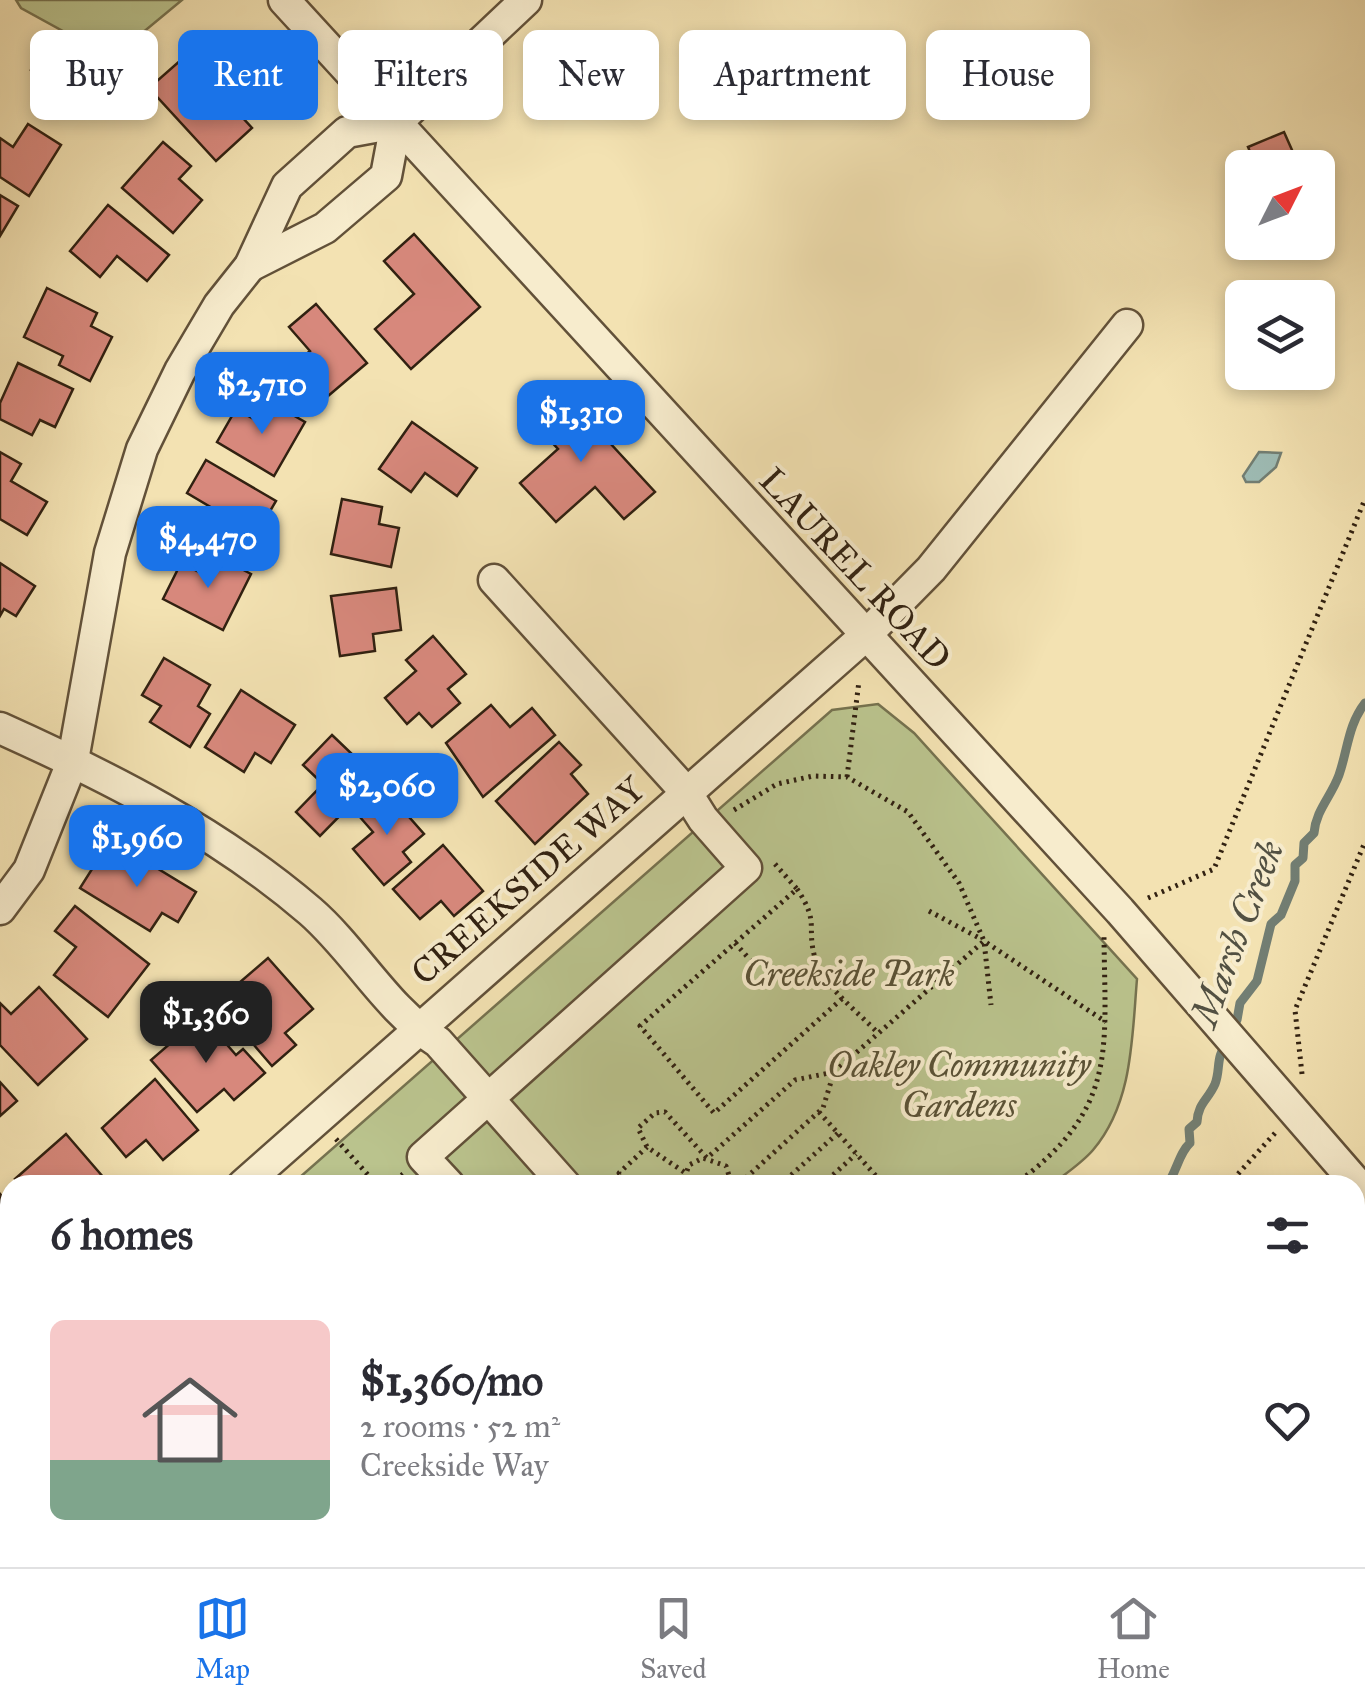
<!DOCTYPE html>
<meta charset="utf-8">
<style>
:root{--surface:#fff;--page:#f7f7f7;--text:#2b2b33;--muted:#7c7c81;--line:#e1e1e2;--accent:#1a73e8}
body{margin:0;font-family:"IM FELL Great Primer",serif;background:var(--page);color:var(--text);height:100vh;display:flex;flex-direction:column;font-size:38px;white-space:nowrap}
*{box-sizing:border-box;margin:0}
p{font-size:32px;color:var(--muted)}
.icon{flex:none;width:55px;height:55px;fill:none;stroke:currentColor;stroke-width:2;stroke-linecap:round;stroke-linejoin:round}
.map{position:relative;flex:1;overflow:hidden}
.side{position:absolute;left:0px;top:1175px;width:1365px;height:392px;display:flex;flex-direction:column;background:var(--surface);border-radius:30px 30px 0 0;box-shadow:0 5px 15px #0003}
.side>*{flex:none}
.guide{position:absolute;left:30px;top:30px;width:1305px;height:90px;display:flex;gap:20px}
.needle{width:65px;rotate:48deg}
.buttons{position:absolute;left:1225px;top:150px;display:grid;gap:20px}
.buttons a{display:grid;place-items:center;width:110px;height:110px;border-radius:15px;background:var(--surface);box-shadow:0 5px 15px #0003;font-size:50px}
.price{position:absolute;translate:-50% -85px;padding:0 22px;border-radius:20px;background:var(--accent);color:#fff;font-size:32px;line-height:65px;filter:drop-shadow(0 2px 5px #0008)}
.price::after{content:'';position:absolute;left:50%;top:60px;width:30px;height:22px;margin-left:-15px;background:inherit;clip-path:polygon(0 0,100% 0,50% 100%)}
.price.active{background:#222;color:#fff}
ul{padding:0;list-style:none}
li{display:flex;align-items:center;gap:30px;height:250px;padding:0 50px}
li span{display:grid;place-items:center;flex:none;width:280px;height:200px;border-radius:15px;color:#555}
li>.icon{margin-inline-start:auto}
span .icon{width:120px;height:120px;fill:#fffc;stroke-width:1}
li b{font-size:42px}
h2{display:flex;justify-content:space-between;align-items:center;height:120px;padding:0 50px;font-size:42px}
.tag{padding:0 35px;border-radius:15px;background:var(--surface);box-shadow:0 5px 15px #0003;font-size:35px;line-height:90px}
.tag.active{background:var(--accent);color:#fff}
.tab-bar{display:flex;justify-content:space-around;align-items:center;height:140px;border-top:2px solid var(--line);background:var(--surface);font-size:28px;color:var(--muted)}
.tab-bar a{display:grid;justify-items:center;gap:5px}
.tab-bar .active{color:var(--accent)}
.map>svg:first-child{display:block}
</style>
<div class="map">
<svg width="1365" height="1567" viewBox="0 0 1365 1567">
<rect width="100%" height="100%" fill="#f3e2b2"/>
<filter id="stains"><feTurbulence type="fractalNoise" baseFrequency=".002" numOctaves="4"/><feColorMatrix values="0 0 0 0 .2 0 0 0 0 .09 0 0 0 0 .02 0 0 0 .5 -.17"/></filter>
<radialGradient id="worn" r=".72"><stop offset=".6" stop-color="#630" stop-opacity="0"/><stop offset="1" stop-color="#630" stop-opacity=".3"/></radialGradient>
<g fill="#bac38d" stroke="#76724f" stroke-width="2.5">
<path d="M16,0H182L112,58L21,8Z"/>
<path d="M878,704L914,733L1137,979C1132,1037 1133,1103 1093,1150C1082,1163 1065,1174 1051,1185H291L832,710Z"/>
<path d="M224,1558H827L826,1567H233Z"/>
</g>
<path fill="#9ebcb5" stroke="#727e73" stroke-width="2.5" d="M1259,452L1281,453L1276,467L1259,482H1246L1243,476Z"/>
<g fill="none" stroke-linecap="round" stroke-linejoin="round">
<g stroke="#727e73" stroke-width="9">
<path d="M1229,1028L1237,1020L1240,1003L1257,981L1271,924L1281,915L1295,881V865L1303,858L1304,843L1314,833C1316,810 1331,797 1339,775C1348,749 1348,725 1365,703"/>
<path d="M1167,1185C1177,1171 1179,1153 1190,1143L1189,1129L1197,1122C1198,1103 1208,1100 1215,1084C1221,1069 1215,1055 1228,1044"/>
<path d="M979,1567L990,1558"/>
</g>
</g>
<g fill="#d7887c" stroke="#312111" stroke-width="2.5">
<path d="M231,36L266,74L232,106L252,128L216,161L149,88L182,59L193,71Z"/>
<path d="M56,37L108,77L83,109L31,70Z"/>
<path d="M28,124L61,145L29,196L0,177V138L13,147Z"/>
<path d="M1284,132L1300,168H1257L1248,147Z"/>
<path d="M163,142L191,166L179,179L202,200L173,233L122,188Z"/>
<path d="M0,195L18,206L0,236Z"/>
<path d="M108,205L169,255L147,281L117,256L100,277L70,251Z"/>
<path d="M414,234L480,307L411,369L375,329L414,294L384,261Z"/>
<path d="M47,288L97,313L91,326L112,337L90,381L59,365L63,356L24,337Z"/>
<path d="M316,304L367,363L321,402L291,367L310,351L289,327Z"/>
<path d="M18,363L73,389L55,427L40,420L32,435L0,419V403Z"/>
<path d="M563,392L655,492L624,519L595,487L556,522L520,483L558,449L532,421Z"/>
<path d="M270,402L305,422L274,476L217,442L236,409L259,422Z"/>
<path d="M412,422L477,468L457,496L425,473L411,492L379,469Z"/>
<path d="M0,452L21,464L11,481L47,502L27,535L0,519Z"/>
<path d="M206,460L276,501L249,547L222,531L229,518L187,493Z"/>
<path d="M342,499L382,507L379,524L399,528L391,567L331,554Z"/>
<path d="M217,556L251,574L223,630L163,599L181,563L207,576Z"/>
<path d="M0,563L35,586L16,616L4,609L0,616Z"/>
<path d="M396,588L401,630L373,634L375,651L340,656L331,596Z"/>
<path d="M433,636L466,674L448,689L460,703L432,727L419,713L407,724L385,698L416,671L406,660Z"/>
<path d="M164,658L210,685L198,706L210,714L190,747L150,722L161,706L142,695Z"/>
<path d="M241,690L295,725L271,763L255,753L244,772L205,747Z"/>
<path d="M491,705L510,727L532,708L555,735L483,797L446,743Z"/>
<path d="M332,735L377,778L320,836L296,812L323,784L303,765Z"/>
<path d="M559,742L581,765L571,774L588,794L535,844L496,801Z"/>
<path d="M387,792L424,834L403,852L411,862L384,885L353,849L373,832L359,816Z"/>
<path d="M443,845L483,891L454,916L441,901L420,919L393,889Z"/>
<path d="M104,850L126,863L132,853L196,892L178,922L162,913L150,931L80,888Z"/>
<path d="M75,906L149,964L108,1017L54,975L76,947L55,931Z"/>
<path d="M268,958L313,1009L285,1033L296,1045L272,1066L217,1002Z"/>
<path d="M39,987L87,1039L38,1085L0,1045V1003L11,1014Z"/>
<path d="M202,1016L236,1055L243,1049L265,1073L234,1100L224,1089L197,1112L151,1060Z"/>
<path d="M155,1079L198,1130L163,1160L146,1140L126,1157L102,1128Z"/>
<path d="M0,1082L17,1101L0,1116Z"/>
<path d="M66,1134L110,1185H20L15,1179Z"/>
<path d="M1,1195L10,1205L6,1297L0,1289Z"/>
<path d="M1361,1348L1365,1352V1423L1355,1432V1353Z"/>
<path d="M1365,1436V1473L1355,1461V1445Z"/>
<path d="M1172,1558H1207L1216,1567H1162Z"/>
<path d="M1221,1558H1295L1285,1567H1230Z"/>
</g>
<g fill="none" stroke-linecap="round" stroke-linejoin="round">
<g stroke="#625139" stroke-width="35">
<g id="minor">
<path d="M284,0L1120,911L1365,1193"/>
<path d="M396,123L526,0"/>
<path d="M250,266L325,228L386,176L396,123"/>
<path d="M0,728C109,777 218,832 310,911C356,951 386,1009 438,1042L565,1185"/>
<path d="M0,909L29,870L73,760L110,553L142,449L180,371L219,305L250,266L287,186L347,132L396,123"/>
<path d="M243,1185L865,636L931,569L1127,325"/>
<path d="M449,1185L423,1157L746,868L703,819L686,792L494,580"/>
<path d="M0,1392L10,1386"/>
<path d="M1355,1552L1359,1567"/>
</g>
</g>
<g stroke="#312111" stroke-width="5" stroke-dasharray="2.5 5" stroke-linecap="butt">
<path d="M847,777L859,681"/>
<path d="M734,810L777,784L813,776L847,777L908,812L959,883L984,941L991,1005"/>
<path d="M775,864L797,889L640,1026L714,1113L844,997"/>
<path d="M797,889C820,923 806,926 815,958C822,985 858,1012 877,1032"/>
<path d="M1148,898L1214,869L1365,499"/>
<path d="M929,911L981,939"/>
<path d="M735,943L752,962"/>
<path d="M834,1072L984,941L1106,1022"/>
<path d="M1302,1074L1295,1010L1365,842"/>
<path d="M819,1112L877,1177L868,1185"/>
<path d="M336,1139L377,1185"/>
<path d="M684,1172L647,1147L638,1128L655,1113L665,1112L707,1158L795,1080L834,1072L823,1108L738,1185"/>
<path d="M390,1185L403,1174"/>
<path d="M630,1185L619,1173L647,1147"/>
<path d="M682,1185L689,1165L703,1158L726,1166L732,1185"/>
<path d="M780,1185L838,1133"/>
<path d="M822,1185L856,1154"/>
<path d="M1014,1185C1118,1109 1105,1052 1104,937"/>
<path d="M1228,1185L1276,1132"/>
<path d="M231,1558L240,1567"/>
<path d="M730,1558L749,1567"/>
<path d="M786,1558L787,1567"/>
<path d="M1037,1567L1043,1558"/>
</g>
<use href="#minor" stroke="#f7eccd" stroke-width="30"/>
</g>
<g text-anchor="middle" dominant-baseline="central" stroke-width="8" stroke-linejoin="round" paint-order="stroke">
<g font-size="35" fill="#312111" stroke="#f7eccd">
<text transform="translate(855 569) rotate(47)">LAUREL ROAD</text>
<text transform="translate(528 881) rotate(-41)">CREEKSIDE WAY</text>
</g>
<g font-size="35" font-style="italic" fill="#5a5236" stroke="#f7eccd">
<text x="849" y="974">Creekside Park</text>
<text x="959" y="1065">Oakley Community<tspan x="959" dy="40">Gardens</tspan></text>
</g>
<g font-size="38" font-style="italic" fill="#525042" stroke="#f7eccd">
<text transform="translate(1237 933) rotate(-69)">Marsh Creek</text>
</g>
</g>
<rect width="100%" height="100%" filter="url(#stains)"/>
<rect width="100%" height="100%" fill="url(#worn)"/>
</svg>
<div class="buttons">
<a><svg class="needle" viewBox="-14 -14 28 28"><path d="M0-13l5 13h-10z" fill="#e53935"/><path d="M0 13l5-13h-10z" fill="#7c7c81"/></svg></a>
<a><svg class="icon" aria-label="layers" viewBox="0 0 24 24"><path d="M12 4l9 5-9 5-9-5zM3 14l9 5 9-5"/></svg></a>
</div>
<b class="price" style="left:262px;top:437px">$2,710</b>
<b class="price" style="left:581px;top:465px">$1,310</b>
<b class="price" style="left:208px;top:591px">$4,470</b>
<b class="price" style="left:387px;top:838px">$2,060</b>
<b class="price" style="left:137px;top:890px">$1,960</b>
<b class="price active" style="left:206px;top:1066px">$1,360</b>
<div class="guide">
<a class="tag">Buy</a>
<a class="tag active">Rent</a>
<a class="tag">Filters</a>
<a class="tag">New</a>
<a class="tag">Apartment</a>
<a class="tag">House</a>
</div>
<section class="side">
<h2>6 homes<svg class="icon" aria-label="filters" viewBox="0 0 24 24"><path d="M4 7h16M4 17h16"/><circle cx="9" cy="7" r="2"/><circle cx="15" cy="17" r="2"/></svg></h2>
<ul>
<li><span style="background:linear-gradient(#f6c9c9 70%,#7fa58c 0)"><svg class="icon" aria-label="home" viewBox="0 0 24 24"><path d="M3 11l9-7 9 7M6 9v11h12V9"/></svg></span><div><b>$1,360/mo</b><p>2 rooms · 52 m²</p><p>Creekside Way</p></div><svg class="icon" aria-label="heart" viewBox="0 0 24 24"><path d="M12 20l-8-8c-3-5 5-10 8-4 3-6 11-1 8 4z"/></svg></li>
</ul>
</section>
</div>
<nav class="tab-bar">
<a class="active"><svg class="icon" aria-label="map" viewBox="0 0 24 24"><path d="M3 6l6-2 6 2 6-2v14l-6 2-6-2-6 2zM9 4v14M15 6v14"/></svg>Map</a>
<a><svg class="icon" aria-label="saved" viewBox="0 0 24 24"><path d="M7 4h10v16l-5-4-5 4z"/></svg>Saved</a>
<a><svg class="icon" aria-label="home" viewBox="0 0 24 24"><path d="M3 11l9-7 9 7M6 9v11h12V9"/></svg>Home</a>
</nav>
